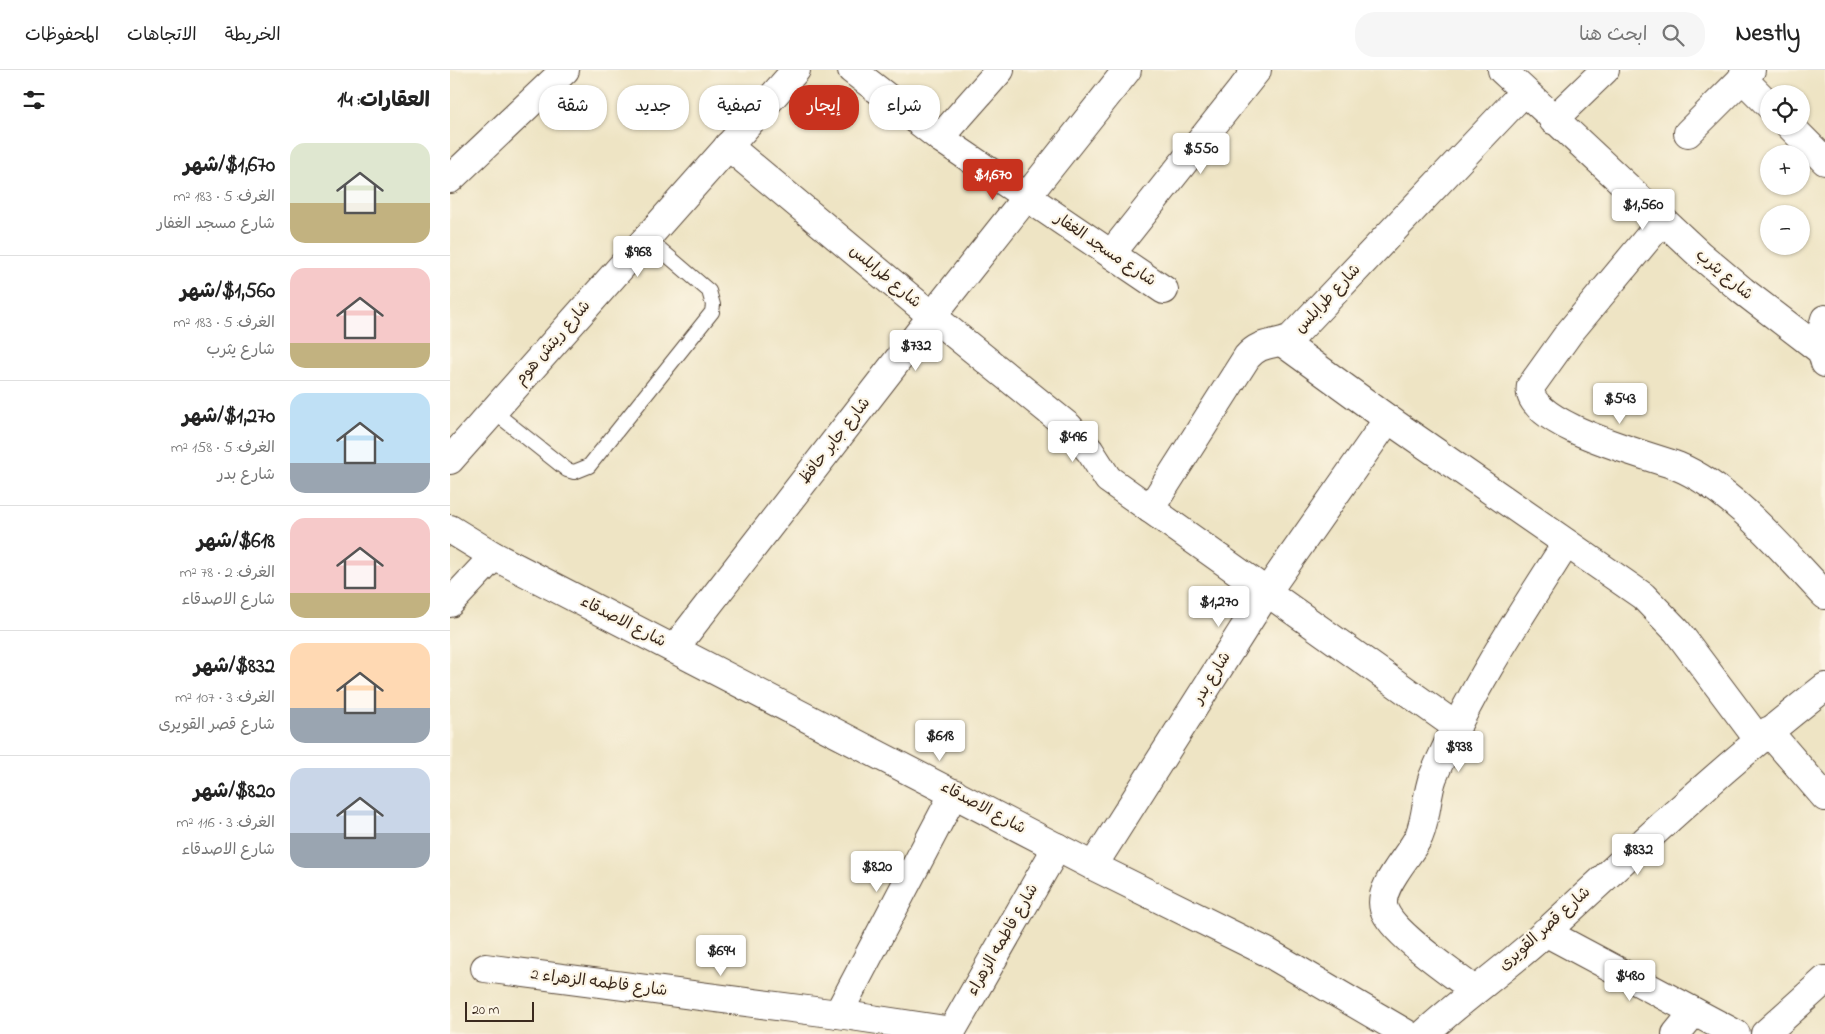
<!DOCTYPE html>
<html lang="ar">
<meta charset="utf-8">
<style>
:root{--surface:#fff;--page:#f6f6f6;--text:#222;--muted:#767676;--line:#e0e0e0;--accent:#c8321e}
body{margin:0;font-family:"Indie Flower","Playpen Sans Arabic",sans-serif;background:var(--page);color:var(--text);direction:rtl;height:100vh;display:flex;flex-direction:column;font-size:19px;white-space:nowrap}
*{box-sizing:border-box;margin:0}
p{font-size:16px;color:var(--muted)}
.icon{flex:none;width:28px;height:28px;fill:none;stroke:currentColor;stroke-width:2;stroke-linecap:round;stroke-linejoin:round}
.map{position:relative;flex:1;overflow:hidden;direction:ltr}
.sheet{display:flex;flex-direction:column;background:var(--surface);width:450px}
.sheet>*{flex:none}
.guide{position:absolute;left:15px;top:15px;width:475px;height:45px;direction:rtl;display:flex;gap:10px}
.tools{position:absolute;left:1310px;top:15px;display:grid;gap:10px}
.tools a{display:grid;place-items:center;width:50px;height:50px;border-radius:50%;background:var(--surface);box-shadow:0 1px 4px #0004;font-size:25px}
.scale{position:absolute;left:15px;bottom:12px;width:69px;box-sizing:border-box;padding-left:5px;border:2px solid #3b2a1e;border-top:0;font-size:14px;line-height:18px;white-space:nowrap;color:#3b2a1e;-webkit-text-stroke:4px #fcf5e5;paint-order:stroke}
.price{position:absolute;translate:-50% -42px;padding:0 11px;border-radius:5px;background:#fff;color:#222;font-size:16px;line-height:32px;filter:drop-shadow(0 1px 2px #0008)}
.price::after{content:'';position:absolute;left:50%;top:30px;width:15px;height:11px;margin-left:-8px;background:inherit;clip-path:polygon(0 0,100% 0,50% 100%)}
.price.current{background:var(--accent);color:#fff}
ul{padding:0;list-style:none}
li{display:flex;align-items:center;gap:15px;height:125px;padding:0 20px}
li+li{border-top:1px solid var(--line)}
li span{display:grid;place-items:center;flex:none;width:140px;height:100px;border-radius:15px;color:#555}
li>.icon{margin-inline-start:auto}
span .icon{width:60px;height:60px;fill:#fffc;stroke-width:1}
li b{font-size:21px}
h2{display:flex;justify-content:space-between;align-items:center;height:60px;padding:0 20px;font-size:21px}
.pill{padding:0 18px;border-radius:20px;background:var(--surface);box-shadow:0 1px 4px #0004;font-size:18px;line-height:45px}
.pill.current{background:var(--accent);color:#fff}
header{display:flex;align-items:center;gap:30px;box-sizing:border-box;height:70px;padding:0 25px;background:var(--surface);border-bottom:1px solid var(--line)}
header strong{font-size:24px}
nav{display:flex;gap:28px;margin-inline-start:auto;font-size:18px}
.search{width:350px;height:45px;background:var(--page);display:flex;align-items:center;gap:12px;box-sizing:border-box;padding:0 18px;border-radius:20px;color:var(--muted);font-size:19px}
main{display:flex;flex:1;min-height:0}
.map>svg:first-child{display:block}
</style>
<header>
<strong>Nestly</strong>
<div class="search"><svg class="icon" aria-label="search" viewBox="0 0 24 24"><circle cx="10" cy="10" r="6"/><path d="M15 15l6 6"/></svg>ابحث هنا</div>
<nav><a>الخريطة</a><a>الاتجاهات</a><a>المحفوظات</a></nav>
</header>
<main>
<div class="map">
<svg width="1375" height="964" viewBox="0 0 1375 964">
<rect width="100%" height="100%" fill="#fcf5e5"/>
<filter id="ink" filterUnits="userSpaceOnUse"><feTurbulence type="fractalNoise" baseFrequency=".02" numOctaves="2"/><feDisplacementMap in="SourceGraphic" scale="10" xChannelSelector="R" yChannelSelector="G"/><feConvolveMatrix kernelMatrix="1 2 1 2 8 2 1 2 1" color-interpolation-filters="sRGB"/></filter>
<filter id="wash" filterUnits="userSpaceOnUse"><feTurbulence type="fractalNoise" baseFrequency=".0096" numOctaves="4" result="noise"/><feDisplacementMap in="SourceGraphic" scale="20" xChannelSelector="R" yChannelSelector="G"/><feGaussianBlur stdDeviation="1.12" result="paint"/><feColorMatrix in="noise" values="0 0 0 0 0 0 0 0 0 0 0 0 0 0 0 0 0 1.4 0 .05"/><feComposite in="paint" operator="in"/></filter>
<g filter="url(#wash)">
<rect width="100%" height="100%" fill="#eee4c4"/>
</g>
<g filter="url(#ink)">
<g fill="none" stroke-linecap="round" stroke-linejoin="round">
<g stroke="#564637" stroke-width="16">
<path id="lane" d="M43,341L117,400L124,402L139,396L262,242L263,235L259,221L196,167"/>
</g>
<g stroke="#564637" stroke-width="30">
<g id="street">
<path d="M402,0L490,68L714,220"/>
<path d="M1052,0L1249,184L1293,221L1370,280"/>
<path d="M1292,8L1319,35"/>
<path d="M1103,50L1155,0"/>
<path d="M1340,56L1375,91"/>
<path d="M1238,63L1301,0"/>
<path d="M490,68L550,0"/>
<path d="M278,76L482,246L619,357L640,381L658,409L1007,657"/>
<path d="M0,109L115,0"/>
<path d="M1213,150L1119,263L1081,316C1072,354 1201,386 1227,396C1283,419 1334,482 1375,525"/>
<path d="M661,184L807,0"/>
<path d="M832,272L938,349L1193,526L1227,561L1308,669"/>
<path d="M1375,293C1370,278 1370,264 1375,249"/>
<path d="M0,390L346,0"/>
<path d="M700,439L797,287C811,271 823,276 841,268L1074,22"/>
<path d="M0,459L44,486L643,796L817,882L957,964"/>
<path d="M0,533L44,486"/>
<path d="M224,579L482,246L677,0"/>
<path d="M1318,661L1375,727"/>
<path d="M643,796L817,522L938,349"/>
<path d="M1095,862L1286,964"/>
<path d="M35,898L388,944L502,961"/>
<path d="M1024,920C1002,903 942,863 934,839C927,817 960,786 969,766C977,747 976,726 983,707C1018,624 1068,549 1116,474"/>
<path d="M388,944L504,723"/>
<path d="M500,964L607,777"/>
<path d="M974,964C1013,928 1057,898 1096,862C1187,778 1277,693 1375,617"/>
<path d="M1226,964L1244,942"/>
<path d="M1315,964L1375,910"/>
</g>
</g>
<use href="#lane" stroke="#fff" stroke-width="14"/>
<use href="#street" stroke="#fff" stroke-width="28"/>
</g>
</g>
<g text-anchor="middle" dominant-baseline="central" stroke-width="4.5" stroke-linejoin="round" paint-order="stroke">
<g font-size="16" fill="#3b2a1e" stroke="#fcf5e5">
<text transform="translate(655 180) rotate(34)">شارع مسجد الغفار</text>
<text transform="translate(1274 205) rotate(40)">شارع يثرب</text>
<text transform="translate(435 207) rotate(40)">شارع طرابلس</text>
<text transform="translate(878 229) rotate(-47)">شارع طرابلس</text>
<text transform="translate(103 273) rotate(-49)">شارع ريتش هوم</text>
<text transform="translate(385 371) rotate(-52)">شارع جابر حافظ</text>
<text transform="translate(173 552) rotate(27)">شارع الاصدقاء</text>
<text transform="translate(762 608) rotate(-58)">شارع بدر</text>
<text transform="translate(533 738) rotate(28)">شارع الاصدقاء</text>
<text transform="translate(1095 859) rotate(-42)">شارع قصر القويرى</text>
<text transform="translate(553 870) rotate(-60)">شارع فاطمه الزهراء</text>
<text transform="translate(149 913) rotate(7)">شارع فاطمه الزهراء 2</text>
</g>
</g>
</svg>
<div class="tools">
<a><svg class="icon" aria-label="locate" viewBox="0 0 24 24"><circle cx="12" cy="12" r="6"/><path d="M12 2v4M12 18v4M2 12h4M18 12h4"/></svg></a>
<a>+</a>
<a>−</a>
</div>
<div class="scale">20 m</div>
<b class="price" style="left:751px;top:105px">$550</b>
<b class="price current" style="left:543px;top:131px">$1,670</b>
<b class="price" style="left:1193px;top:161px">$1,560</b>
<b class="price" style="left:188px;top:208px">$968</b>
<b class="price" style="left:466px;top:302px">$732</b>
<b class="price" style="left:1170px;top:355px">$543</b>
<b class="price" style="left:623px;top:393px">$496</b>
<b class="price" style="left:769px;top:558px">$1,270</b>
<b class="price" style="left:490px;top:692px">$618</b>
<b class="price" style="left:1009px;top:703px">$938</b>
<b class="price" style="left:1188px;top:806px">$832</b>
<b class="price" style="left:427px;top:823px">$820</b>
<b class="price" style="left:271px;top:907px">$694</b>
<b class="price" style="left:1180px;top:932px">$480</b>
<div class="guide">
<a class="pill">شراء</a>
<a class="pill current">إيجار</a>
<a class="pill">تصفية</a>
<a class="pill">جديد</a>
<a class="pill">شقة</a>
</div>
</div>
<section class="sheet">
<h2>العقارات: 14<svg class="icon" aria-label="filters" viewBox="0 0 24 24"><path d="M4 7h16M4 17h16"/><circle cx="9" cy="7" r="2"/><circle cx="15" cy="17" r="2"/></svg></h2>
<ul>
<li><span style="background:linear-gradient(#dfe7d0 60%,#c2b280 0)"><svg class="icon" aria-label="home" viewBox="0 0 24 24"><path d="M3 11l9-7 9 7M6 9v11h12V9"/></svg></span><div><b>$1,670/شهر</b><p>الغرف: 5 · 183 m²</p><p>شارع مسجد الغفار</p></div></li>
<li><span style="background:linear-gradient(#f6c9c9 75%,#c2b280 0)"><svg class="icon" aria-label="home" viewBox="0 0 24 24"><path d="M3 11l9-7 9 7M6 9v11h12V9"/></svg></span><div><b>$1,560/شهر</b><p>الغرف: 5 · 183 m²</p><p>شارع يثرب</p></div></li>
<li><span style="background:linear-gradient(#bfe0f5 70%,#9aa5b1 0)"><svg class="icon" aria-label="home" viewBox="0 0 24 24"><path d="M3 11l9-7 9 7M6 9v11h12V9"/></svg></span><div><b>$1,270/شهر</b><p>الغرف: 5 · 158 m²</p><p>شارع بدر</p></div></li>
<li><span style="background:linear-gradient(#f6c9c9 75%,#c2b280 0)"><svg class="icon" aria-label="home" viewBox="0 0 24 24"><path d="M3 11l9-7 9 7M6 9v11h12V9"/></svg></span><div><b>$618/شهر</b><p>الغرف: 2 · 78 m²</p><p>شارع الاصدقاء</p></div></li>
<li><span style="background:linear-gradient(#ffd9b3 65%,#9aa5b1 0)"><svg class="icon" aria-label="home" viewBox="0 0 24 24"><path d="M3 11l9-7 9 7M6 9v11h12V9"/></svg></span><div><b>$832/شهر</b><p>الغرف: 3 · 107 m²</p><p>شارع قصر القويرى</p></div></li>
<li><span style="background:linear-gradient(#c9d6e8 65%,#9aa5b1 0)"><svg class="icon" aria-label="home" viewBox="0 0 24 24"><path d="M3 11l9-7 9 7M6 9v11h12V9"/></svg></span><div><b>$820/شهر</b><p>الغرف: 3 · 116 m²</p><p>شارع الاصدقاء</p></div></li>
</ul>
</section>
</main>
